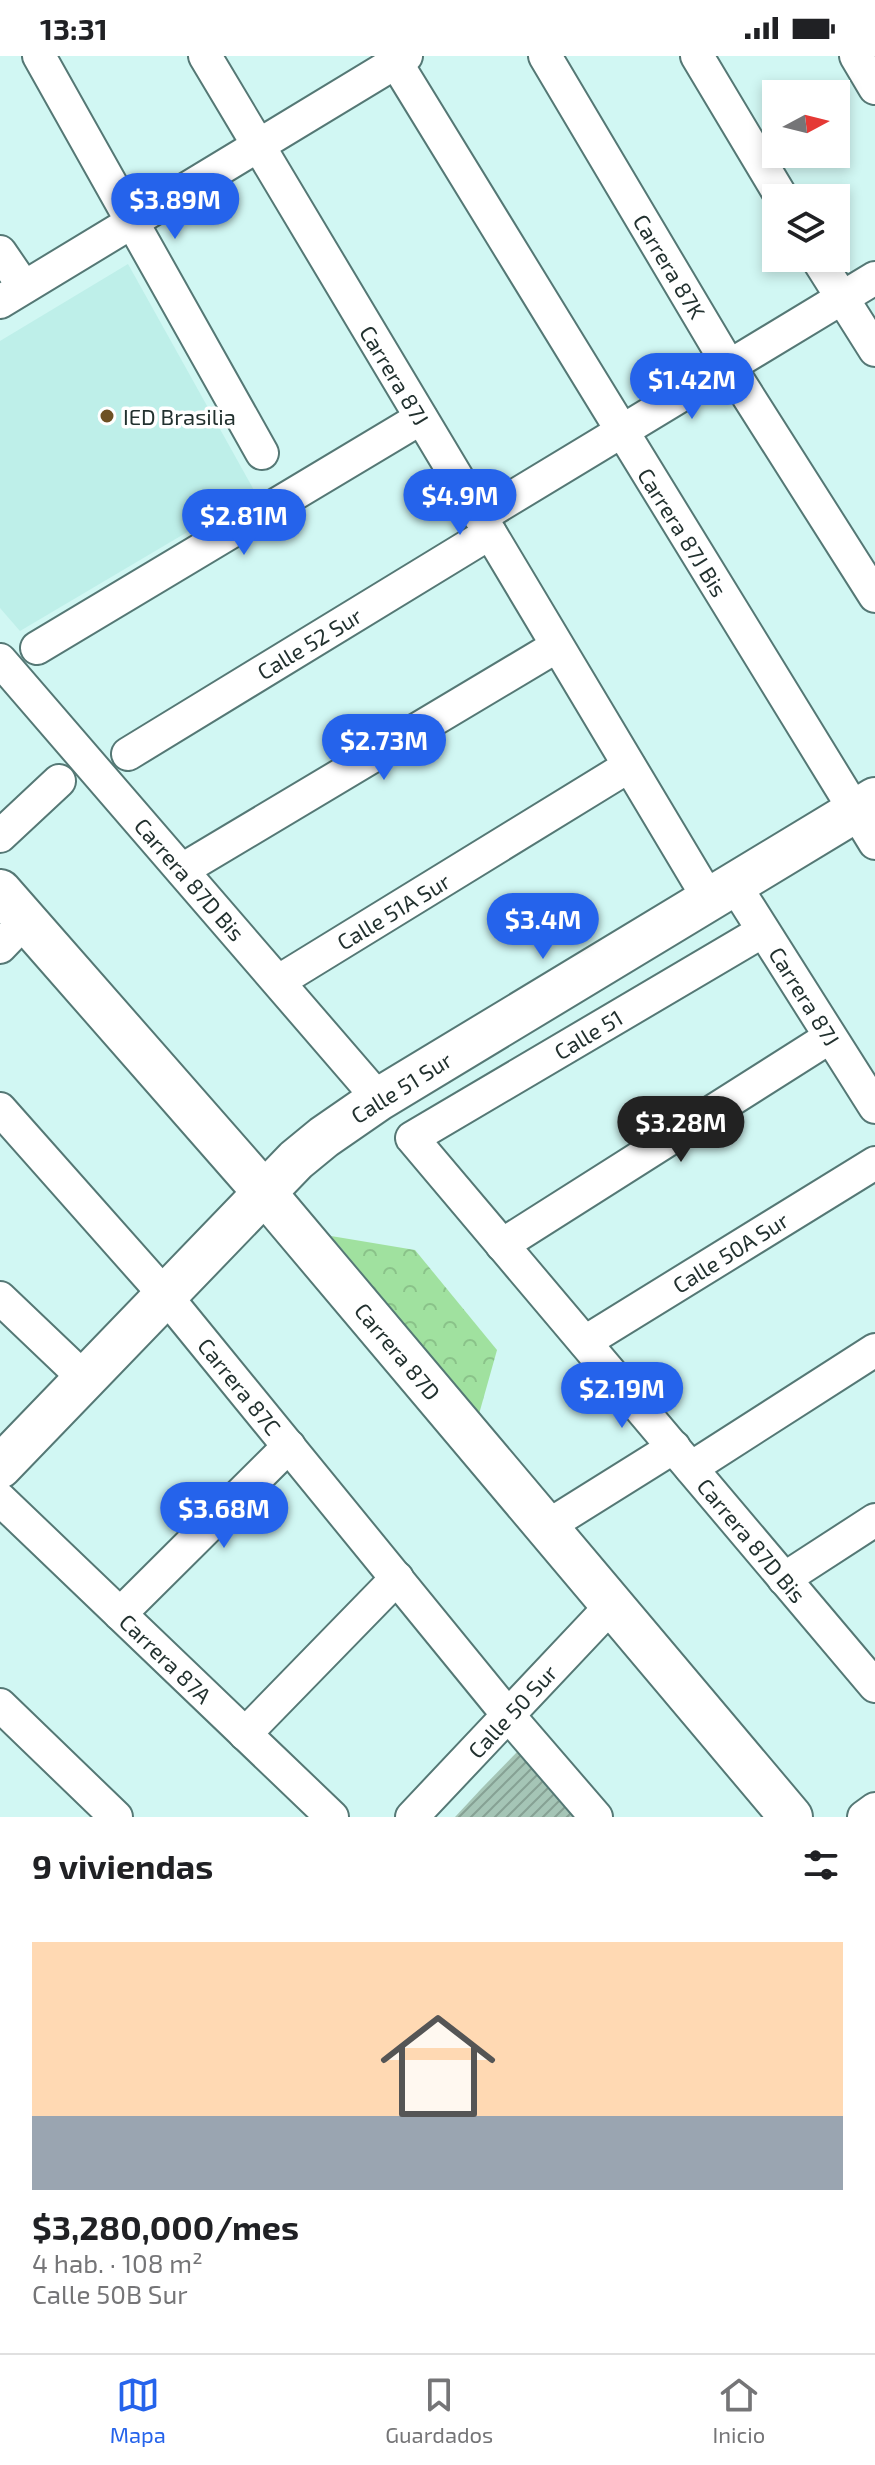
<!DOCTYPE html>
<html lang="es">
<meta charset="utf-8">
<style>
:root{--surface:#fff;--page:#f6f6f6;--text:#202124;--muted:#757577;--line:#e0e0e0;--accent:#2563eb}
body{margin:0;font-family:"Exo 2",sans-serif;background:var(--page);color:var(--text);height:100vh;display:flex;flex-direction:column;font-size:30px;white-space:nowrap}
*{box-sizing:border-box;margin:0}
p{font-size:26px;color:var(--muted)}
.icon{flex:none;width:44px;height:44px;fill:none;stroke:currentColor;stroke-width:2;stroke-linecap:round;stroke-linejoin:round}
.map{position:relative;height:1761px;overflow:hidden}
.sheet{display:flex;flex-direction:column;background:var(--surface);flex:1}
.sheet>*{flex:none}
.needle{width:52px;rotate:83deg}
.controls{position:absolute;left:762px;top:24px;display:grid;gap:16px}
.controls a{display:grid;place-items:center;width:88px;height:88px;border-radius:0px;background:var(--surface);box-shadow:0 4px 12px #0003;font-size:40px}
.price{position:absolute;translate:-50% -68px;padding:0 18px;border-radius:28px;background:var(--accent);color:#fff;font-size:26px;line-height:52px;filter:drop-shadow(0 2px 4px #0008)}
.price::after{content:'';position:absolute;left:50%;top:48px;width:24px;height:18px;margin-left:-12px;background:inherit;clip-path:polygon(0 0,100% 0,50% 100%)}
.price.current{background:#222;color:#fff}
ul{padding:0;list-style:none}
li{display:grid;align-content:center;gap:16px;height:424px;padding:0 32px}
li+li{border-top:2px solid var(--line)}
li span{display:grid;place-items:center;height:248px;border-radius:0px;color:#555}
li>.icon{margin-inline-start:auto}
span .icon{width:144px;height:144px;fill:#fffc;stroke-width:1}
li b{font-size:34px}
h2{display:flex;justify-content:space-between;align-items:center;height:96px;padding:0 32px;font-size:34px}
.status{display:flex;justify-content:space-between;align-items:center;height:56px;padding:0 40px;background:var(--surface);direction:ltr}
.status svg{height:22px;fill:currentColor}
.tab-bar{display:flex;justify-content:space-around;align-items:center;height:112px;border-top:2px solid var(--line);background:var(--surface);font-size:22px;color:var(--muted)}
.tab-bar a{display:grid;justify-items:center;gap:4px}
.tab-bar .current{color:var(--accent)}
.map>svg:first-child{display:block}
</style>
<div class="status"><b>13:31</b><svg viewBox="0 0 49 12"><path d="M0 12V9h3v3zM5 12V6h3v6zM10 12V3h3v9zM15 12V0h3v12zM26 1h20v11H26zM47 4h2v5h-2z"/></svg></div>
<div class="map">
<svg width="875" height="1761" viewBox="0 0 875 1761">
<defs>
<pattern id="park-crowns" width="20" height="18" patternUnits="userSpaceOnUse" patternTransform="scale(2)"><rect width="20" height="18" fill="#a0e19f"/><path d="M2 6a3 3 0 1 1 6 0M12 15a3 3 0 1 1 6 0" fill="none" stroke="#8ac289"/></pattern>
<pattern id="building-hatch" width="6" height="6" patternUnits="userSpaceOnUse" patternTransform="scale(2)"><rect width="6" height="6" fill="#a5c5b6"/><path d="M-1 1l2-2M0 6l6-6M5 7l2-2" fill="none" stroke="#86a194"/></pattern>
</defs>
<rect width="100%" height="100%" fill="#d1f7f3"/>
<path fill="#beefe9" d="M128,208L255,436L20,575L0,552V285Z"/>
<path fill="url(#park-crowns)" d="M331,1180L415,1194L497,1294L479,1358Z"/>
<path fill="url(#building-hatch)" d="M519,1694L574,1761H455L482,1732Z"/>
<g fill="none" stroke-linecap="round" stroke-linejoin="round">
<g stroke="#557875" stroke-width="36">
<g id="minor">
<path d="M39,0L262,397"/>
<path d="M205,0L709,843"/>
<path d="M392,0L875,787"/>
<path d="M545,0L729,310L875,540"/>
<path d="M697,0L782,142"/>
<path d="M856,0L875,32"/>
<path d="M0,196L24,231"/>
<path d="M817,202L875,294"/>
<path d="M0,246L406,0"/>
<path d="M480,461L875,222"/>
<path d="M37,592L421,362"/>
<path d="M0,604L379,1043"/>
<path d="M128,698L490,477"/>
<path d="M0,780L59,725"/>
<path d="M182,814L557,590"/>
<path d="M734,828L875,1051"/>
<path d="M763,875L412,1082L875,1630"/>
<path d="M0,891L26,864"/>
<path d="M279,925L629,710"/>
<path d="M0,1053L165,1239L508,1659L596,1761"/>
<path d="M502,1189L830,981"/>
<path d="M0,1242L85,1323"/>
<path d="M585,1286L875,1107"/>
<path d="M691,1412L875,1294"/>
<path d="M0,1443L332,1761"/>
<path d="M546,1471L674,1391"/>
<path d="M784,1523L875,1464"/>
<path d="M120,1558L289,1390"/>
<path d="M0,1649L116,1761"/>
<path d="M245,1678L397,1522"/>
<path d="M412,1761L612,1549"/>
<path d="M864,1761L875,1753"/>
</g>
</g>
<g stroke="#557875" stroke-width="46">
<g id="tertiary">
<path d="M0,835L264,1136L791,1761"/>
<path d="M0,1411L296,1104L324,1081L379,1043L875,743"/>
</g>
</g>
<use href="#minor" stroke="#fff" stroke-width="32"/>
<use href="#tertiary" stroke="#fff" stroke-width="42"/>
</g>
<circle fill="#6d5124" stroke="#fff" stroke-width="3" cx="107" cy="360" r="8"/>
<g text-anchor="middle" dominant-baseline="central" stroke-width="7" stroke-linejoin="round" paint-order="stroke">
<g font-size="22" fill="#22312f" stroke="#fff">
<text transform="translate(670 210) rotate(59)">Carrera 87K</text>
<text transform="translate(395 319) rotate(59)">Carrera 87J</text>
<text transform="translate(683 476) rotate(58)">Carrera 87J Bis</text>
<text transform="translate(309 587) rotate(-31)">Calle 52 Sur</text>
<text transform="translate(190 823) rotate(49)">Carrera 87D Bis</text>
<text transform="translate(393 855) rotate(-31)">Calle 51A Sur</text>
<text transform="translate(805 940) rotate(58)">Carrera 87J</text>
<text transform="translate(588 978) rotate(-31)">Calle 51</text>
<text transform="translate(401 1031) rotate(-32)">Calle 51 Sur</text>
<text transform="translate(730 1196) rotate(-32)">Calle 50A Sur</text>
<text transform="translate(398 1295) rotate(50)">Carrera 87D</text>
<text transform="translate(240 1330) rotate(51)">Carrera 87C</text>
<text transform="translate(752 1484) rotate(50)">Carrera 87D Bis</text>
<text transform="translate(166 1602) rotate(44)">Carrera 87A</text>
<text transform="translate(512 1655) rotate(-47)">Calle 50 Sur</text>
</g>
<g font-size="22" fill="#22312f" stroke="#fff" text-anchor="start">
<text x="123" y="360">IED Brasilia</text>
</g>
</g>
</svg>
<div class="controls">
<a><svg class="needle" viewBox="-14 -14 28 28"><path d="M0-13l5 13h-10z" fill="#e53935"/><path d="M0 13l5-13h-10z" fill="#757577"/></svg></a>
<a><svg class="icon" aria-label="layers" viewBox="0 0 24 24"><path d="M12 4l9 5-9 5-9-5zM3 14l9 5 9-5"/></svg></a>
</div>
<b class="price" style="left:175px;top:185px">$3.89M</b>
<b class="price" style="left:692px;top:365px">$1.42M</b>
<b class="price" style="left:460px;top:481px">$4.9M</b>
<b class="price" style="left:244px;top:501px">$2.81M</b>
<b class="price" style="left:384px;top:726px">$2.73M</b>
<b class="price" style="left:543px;top:905px">$3.4M</b>
<b class="price current" style="left:681px;top:1108px">$3.28M</b>
<b class="price" style="left:622px;top:1374px">$2.19M</b>
<b class="price" style="left:224px;top:1494px">$3.68M</b>
</div>
<section class="sheet">
<h2>9 viviendas<svg class="icon" aria-label="filters" viewBox="0 0 24 24"><path d="M4 7h16M4 17h16"/><circle cx="9" cy="7" r="2"/><circle cx="15" cy="17" r="2"/></svg></h2>
<ul>
<li><span style="background:linear-gradient(#ffd9b3 70%,#9aa5b1 0)"><svg class="icon" aria-label="home" viewBox="0 0 24 24"><path d="M3 11l9-7 9 7M6 9v11h12V9"/></svg></span><div><b>$3,280,000/mes</b><p>4 hab. · 108 m²</p><p>Calle 50B Sur</p></div></li>
</ul>
</section>
<nav class="tab-bar">
<a class="current"><svg class="icon" aria-label="map" viewBox="0 0 24 24"><path d="M3 6l6-2 6 2 6-2v14l-6 2-6-2-6 2zM9 4v14M15 6v14"/></svg>Mapa</a>
<a><svg class="icon" aria-label="saved" viewBox="0 0 24 24"><path d="M7 4h10v16l-5-4-5 4z"/></svg>Guardados</a>
<a><svg class="icon" aria-label="home" viewBox="0 0 24 24"><path d="M3 11l9-7 9 7M6 9v11h12V9"/></svg>Inicio</a>
</nav>
